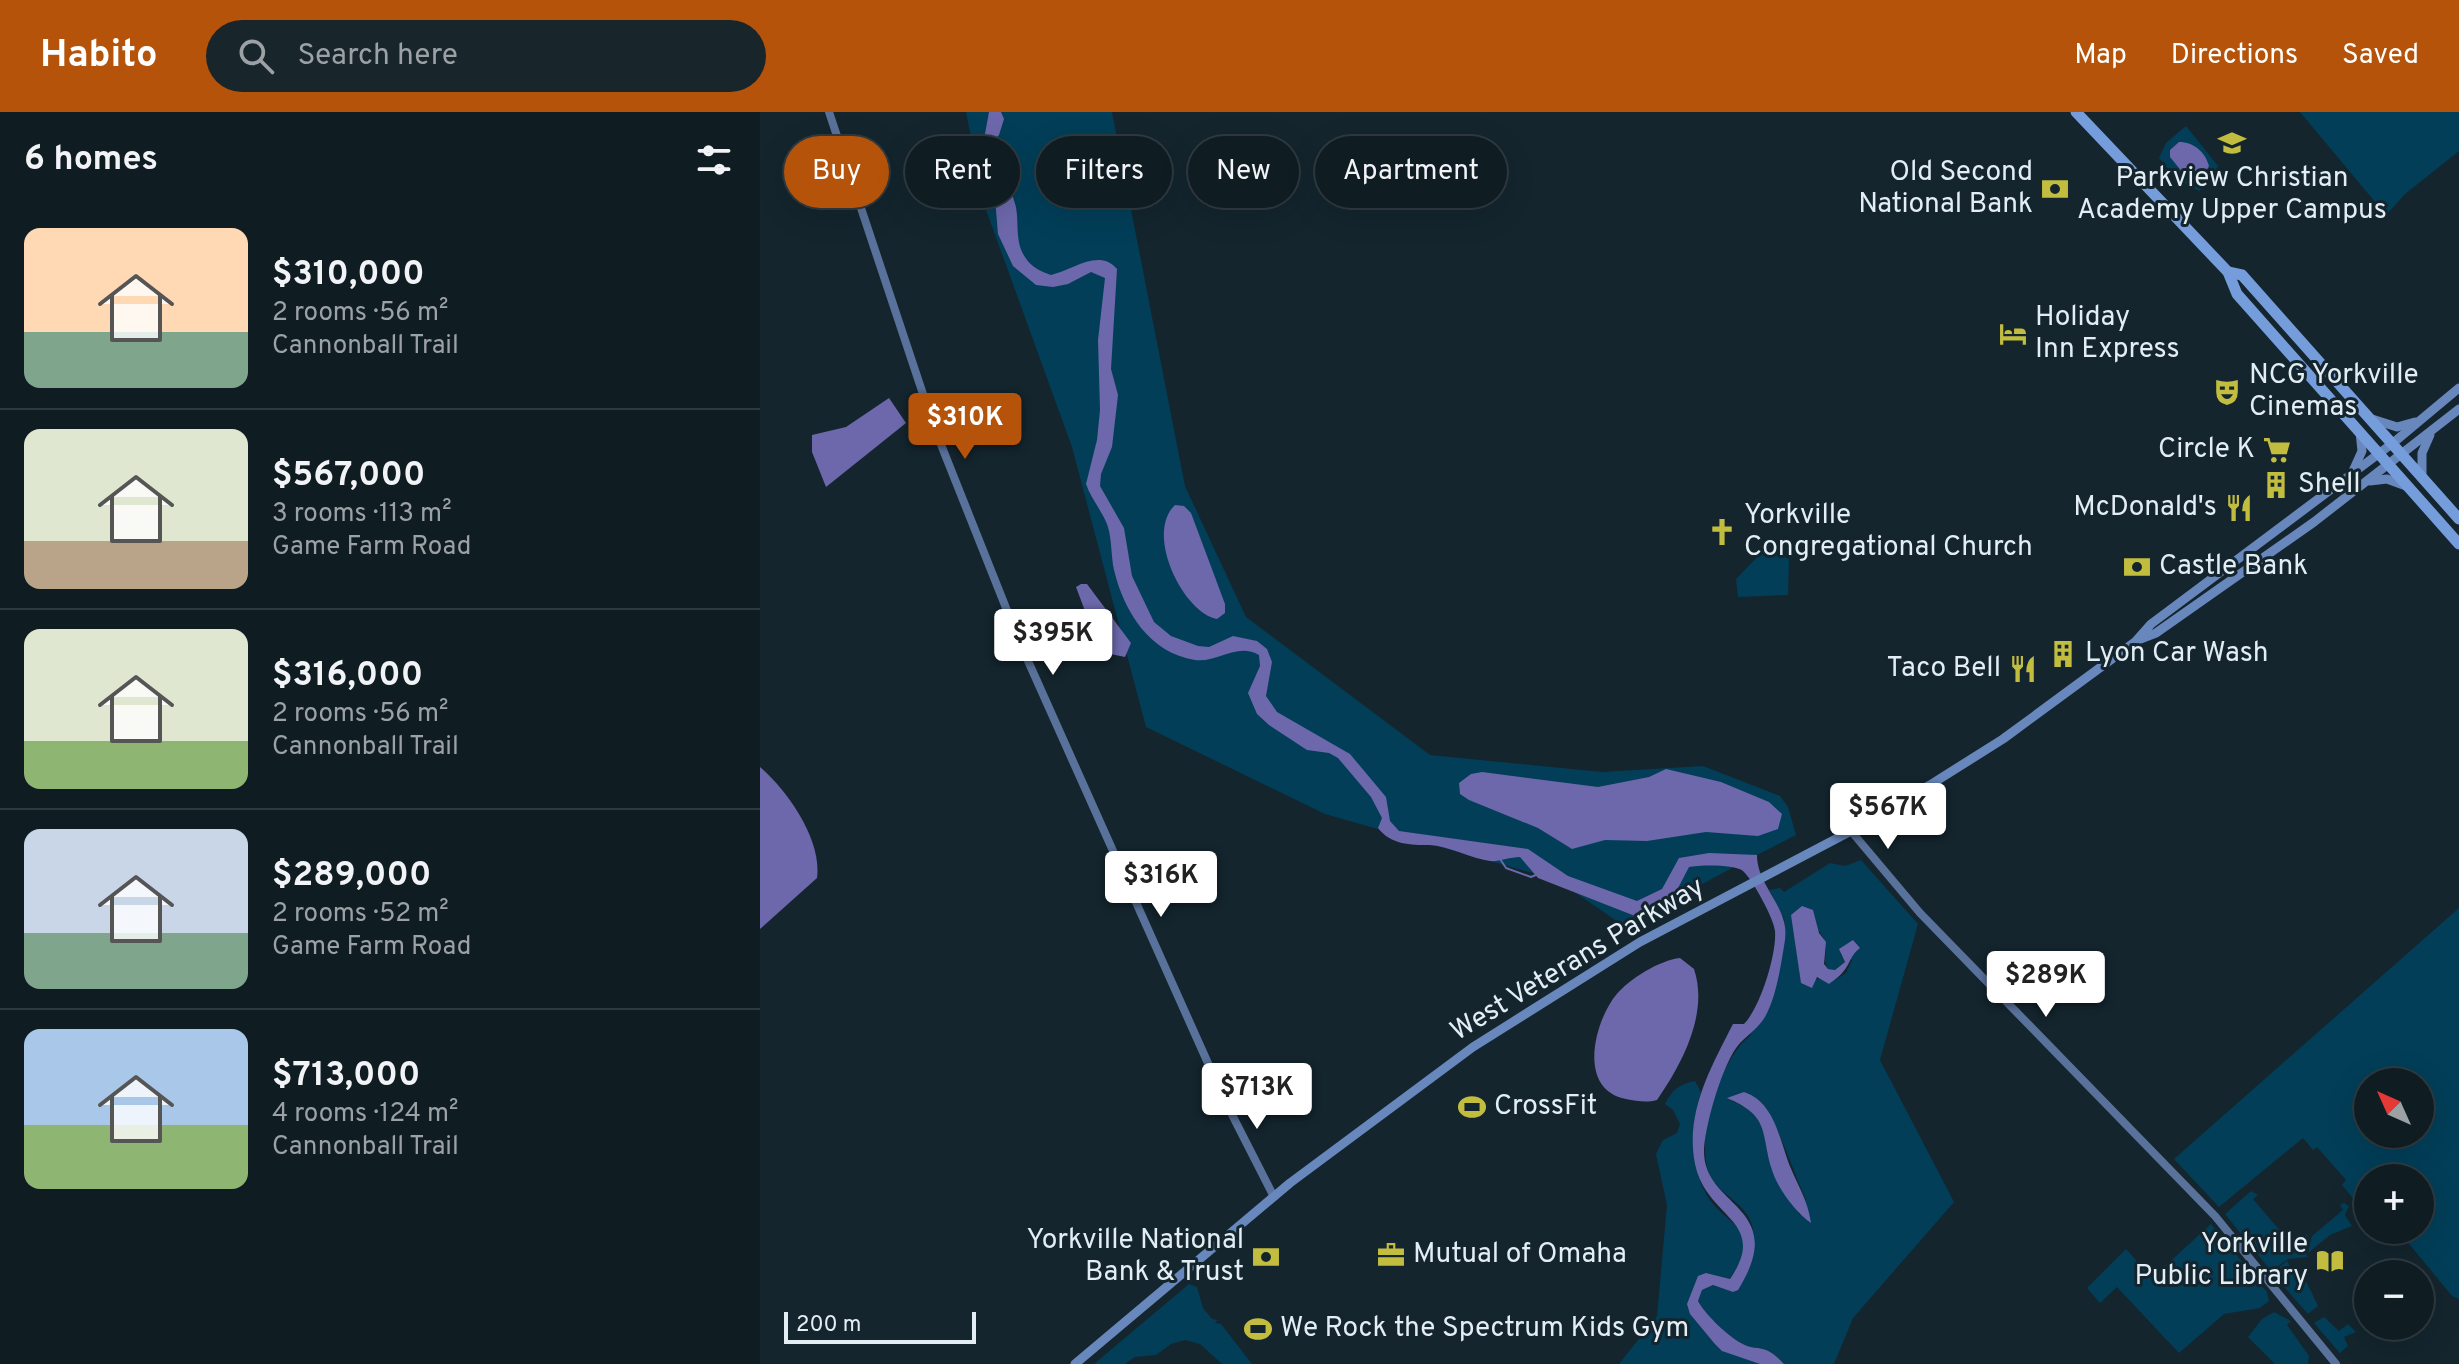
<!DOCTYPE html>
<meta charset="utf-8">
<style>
:root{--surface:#0f1c22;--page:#18252a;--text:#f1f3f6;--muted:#9ba1a5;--line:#2f3a40;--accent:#b45309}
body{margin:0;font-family:Overpass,sans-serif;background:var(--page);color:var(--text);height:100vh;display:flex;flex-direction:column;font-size:30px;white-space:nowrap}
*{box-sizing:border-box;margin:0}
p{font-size:26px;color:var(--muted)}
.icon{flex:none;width:44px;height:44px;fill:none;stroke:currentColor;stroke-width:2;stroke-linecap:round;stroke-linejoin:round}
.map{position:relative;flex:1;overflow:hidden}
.details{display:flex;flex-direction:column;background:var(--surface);width:760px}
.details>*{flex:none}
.hud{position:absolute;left:24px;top:24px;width:760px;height:72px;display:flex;gap:16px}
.needle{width:52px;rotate:315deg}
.buttons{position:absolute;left:1594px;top:956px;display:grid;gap:16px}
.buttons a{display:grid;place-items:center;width:80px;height:80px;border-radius:50%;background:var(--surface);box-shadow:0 8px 32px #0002,0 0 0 2px var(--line);font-size:40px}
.scale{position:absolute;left:24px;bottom:20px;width:192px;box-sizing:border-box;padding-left:8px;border:4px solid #e2edf4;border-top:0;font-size:22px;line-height:28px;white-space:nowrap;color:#e2edf4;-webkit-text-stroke:6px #14252e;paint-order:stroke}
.price{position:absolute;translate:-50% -68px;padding:0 18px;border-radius:8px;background:#fff;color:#222;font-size:26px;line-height:52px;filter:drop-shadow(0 2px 4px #0008)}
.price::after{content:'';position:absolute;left:50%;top:48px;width:24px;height:18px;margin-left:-12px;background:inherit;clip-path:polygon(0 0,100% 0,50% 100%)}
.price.on{background:var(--accent);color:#fff}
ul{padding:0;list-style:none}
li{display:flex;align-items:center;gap:24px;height:200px;padding:0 24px}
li+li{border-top:2px solid var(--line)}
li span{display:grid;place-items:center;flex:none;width:224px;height:160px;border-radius:16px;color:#555}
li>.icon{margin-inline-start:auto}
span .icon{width:96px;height:96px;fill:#fffc;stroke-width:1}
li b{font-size:34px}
h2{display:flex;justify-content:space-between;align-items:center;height:96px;padding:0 24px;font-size:34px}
.chip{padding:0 28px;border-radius:36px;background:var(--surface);box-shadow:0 8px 32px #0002,0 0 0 2px var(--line);font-size:28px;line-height:72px}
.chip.on{background:var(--accent);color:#fff}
header{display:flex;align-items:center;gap:48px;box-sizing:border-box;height:112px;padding:0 40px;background:var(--accent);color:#fff}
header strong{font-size:38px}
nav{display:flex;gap:44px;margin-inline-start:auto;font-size:28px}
.search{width:560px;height:72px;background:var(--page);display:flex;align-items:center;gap:20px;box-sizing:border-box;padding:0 28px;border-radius:44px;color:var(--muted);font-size:30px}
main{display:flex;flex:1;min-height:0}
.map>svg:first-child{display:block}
</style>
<header>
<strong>Habito</strong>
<div class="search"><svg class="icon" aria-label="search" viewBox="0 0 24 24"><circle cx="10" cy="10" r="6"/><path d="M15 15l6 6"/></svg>Search here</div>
<nav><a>Map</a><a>Directions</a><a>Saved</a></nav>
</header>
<main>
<section class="details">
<h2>6 homes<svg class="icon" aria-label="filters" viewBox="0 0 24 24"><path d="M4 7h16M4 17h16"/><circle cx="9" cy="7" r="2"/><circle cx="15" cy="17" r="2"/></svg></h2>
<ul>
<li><span style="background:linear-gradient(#ffd9b3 65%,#7fa58c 0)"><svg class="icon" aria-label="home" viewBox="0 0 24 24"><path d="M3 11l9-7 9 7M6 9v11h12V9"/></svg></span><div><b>$310,000</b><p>2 rooms · 56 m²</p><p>Cannonball Trail</p></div></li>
<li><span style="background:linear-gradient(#dfe7d0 70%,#b9a48a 0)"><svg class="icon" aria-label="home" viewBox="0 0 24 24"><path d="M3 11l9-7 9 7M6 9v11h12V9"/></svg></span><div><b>$567,000</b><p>3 rooms · 113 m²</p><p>Game Farm Road</p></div></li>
<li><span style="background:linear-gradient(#dfe7d0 70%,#8fb573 0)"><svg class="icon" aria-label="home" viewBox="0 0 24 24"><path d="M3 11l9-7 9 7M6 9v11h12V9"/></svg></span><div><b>$316,000</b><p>2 rooms · 56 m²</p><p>Cannonball Trail</p></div></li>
<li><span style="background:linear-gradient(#c9d6e8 65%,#7fa58c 0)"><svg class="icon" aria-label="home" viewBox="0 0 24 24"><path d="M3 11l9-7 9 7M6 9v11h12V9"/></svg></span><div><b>$289,000</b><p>2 rooms · 52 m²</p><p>Game Farm Road</p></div></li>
<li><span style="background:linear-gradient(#a9c7e8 60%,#8fb573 0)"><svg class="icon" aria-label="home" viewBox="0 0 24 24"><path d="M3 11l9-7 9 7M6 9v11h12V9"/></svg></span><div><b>$713,000</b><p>4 rooms · 124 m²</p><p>Cannonball Trail</p></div></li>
</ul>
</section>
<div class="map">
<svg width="1699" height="1252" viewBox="0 0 1699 1252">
<rect width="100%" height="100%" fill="#14252e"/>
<g fill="#023e58" fill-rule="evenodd">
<path d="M206,0H352L425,374L486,505L670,643L842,660L943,654L1020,684L1028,695L1036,723L997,743L978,744L974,755L864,814L797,768L565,702L386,615L312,335L225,95Z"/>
<path d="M1540,0H1699V39L1645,82L1626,103Z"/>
<path d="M1426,14L1458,54L1453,67L1439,79L1417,67L1399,46L1406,31Z"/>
<path d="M1007,435L1029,447L1028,483L978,485L976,467Z"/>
<path d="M1101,748L1158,812L1120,948L1194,1090L1093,1206L1074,1252H1024C1002,1228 999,1242 979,1230C966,1222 945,1202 938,1189L942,1178L953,1173L973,1180C983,1159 1000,1134 991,1110C983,1090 961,1083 951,1065C932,1031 961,945 990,924L1026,824L1024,806L1009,778L1020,776L1024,780L1070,751L1085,754ZM1031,803C1047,810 1066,817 1066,838C1065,846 1064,850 1068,857L1075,858L1085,850L1080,841L1092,848L1086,861L1069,872L1062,866L1056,867ZM968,987L1006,996C1023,1025 1032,1057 1046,1088L1040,1103C1031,1089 1016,1072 1011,1055C1001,1019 1010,1004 968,987Z"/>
<path d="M1699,796V1187L1692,1184L1640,1121V1118H1660V1066H1608L1604,1093L1597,1091L1582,1073L1586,1068L1557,1035L1553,1038L1543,1026L1459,1095L1414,1047ZM1608,970H1660V1022H1608Z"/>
<path d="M935,969L941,980C931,1013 929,1046 944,1078C961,1115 1007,1111 970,1167L946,1161L930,1202L954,1231L1000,1252H859L897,1204L907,1093L896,1042L903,1028L917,1021L920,1012L913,998L905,992C912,978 919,972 935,969Z"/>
<path d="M1491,1079L1498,1083L1493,1087L1522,1121L1527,1118L1536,1129L1547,1122L1550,1132L1540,1143L1545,1141L1548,1145L1528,1147L1511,1159L1465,1102Z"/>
<path d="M1584,1091L1589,1094L1585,1103L1592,1114L1570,1123L1548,1141L1552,1124L1583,1098L1580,1093Z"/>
<path d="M1451,1112L1507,1180L1509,1189L1500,1196L1464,1202L1419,1241L1357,1175L1340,1191L1327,1176L1366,1137L1392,1166Z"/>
<path d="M1527,1149L1533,1160L1547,1171L1558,1194L1548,1202L1512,1161Z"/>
<path d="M429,1172L437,1175L443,1196L452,1207L457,1208L455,1211L461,1212L492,1252H462L440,1232L425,1228L411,1232L396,1243L375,1245L365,1252H334Z"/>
<path d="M1514,1200L1531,1209L1527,1213L1549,1244L1548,1252H1515L1488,1225L1502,1207Z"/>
<path d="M1564,1205L1579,1219L1588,1212L1596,1220L1584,1225L1588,1234L1580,1241L1554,1211Z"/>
</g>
<g fill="#6c68ab">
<path d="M229,0H241L244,7L239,23L233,29C232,55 251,72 256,95C259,112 255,130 265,145C271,155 280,159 291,163C313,158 339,136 357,157L351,257L358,283L352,335L341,362L340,374L364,416L372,464L394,510L411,524L438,534L449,535L473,524L497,529L507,537L512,550L506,584L517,600L590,642L626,685L630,709L639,719L768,737L808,764L877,789L902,777L919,746L949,741L997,743C997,775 1030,795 1025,828C1021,852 1017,883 1005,905C998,916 989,922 980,931C963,949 944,1016 944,1040C945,1097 1030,1094 978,1178L973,1180L953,1173L942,1178L938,1189C945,1202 966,1222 979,1230C999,1242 1002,1228 1024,1252H1000L962,1239L954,1231L930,1202L927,1192L938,1164L946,1161L970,1167C1010,1108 946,1107 935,1052C925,1001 950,957 973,912H984C1000,896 1017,842 1015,819C1014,807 993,768 983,759C975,752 939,753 929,755L916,780L875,804L778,766L760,745C749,745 739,750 730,749C710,746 689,734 669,733C651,733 631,733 618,716L622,706L611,685L578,646L569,641L547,638L509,613L497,602L488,581L500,554L499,543C477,530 458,551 435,548C390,541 364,500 354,458C351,444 352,429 348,415C343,400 331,387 326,372L337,328L340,298L338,228L345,166L331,160L308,172L293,175L276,173L253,154L238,122L235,86L222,38Z"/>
<path d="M1419,30C1434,30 1445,40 1449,54L1442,67L1423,61L1410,45V38Z"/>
<path d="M129,286L146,311L66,375L52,340V323L86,315Z"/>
<path d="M415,393L424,394L431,401L465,492V501L457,507C424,502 384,422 415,393Z"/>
<path d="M321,472H327L371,531L365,545L331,538L326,533L324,525L328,507L316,475Z"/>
<path d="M0,655C28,679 62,728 57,766L0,817Z"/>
<path d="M906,657L961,670L1009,690L1022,702L1018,717L998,724L946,720L887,729L845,728L812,737L778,716L709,688L700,682L699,671L711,662L722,660L838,675L889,665Z"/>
<path d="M1042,794L1053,798L1059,821L1066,830L1064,852L1068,857L1075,858L1085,850L1079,837L1093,828L1100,836C1086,847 1093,856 1069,872L1057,865L1052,876L1041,871L1031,803Z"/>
<path d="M920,846L934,857C949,901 922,952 897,988C886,991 877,989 866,987C817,978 834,910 856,883C869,867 900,848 920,846Z"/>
<path d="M984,980C1014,990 1019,1025 1029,1052C1037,1072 1048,1088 1051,1111C1035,1100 1016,1074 1011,1055C1001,1018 1009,1004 967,986Z"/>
</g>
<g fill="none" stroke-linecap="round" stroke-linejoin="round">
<path stroke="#6c68ab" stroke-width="2" d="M740,747L746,756L771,765L778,762"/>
<g stroke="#59729b" stroke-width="8">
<path d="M69,0L174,315L260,531L464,987L514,1085"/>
<path d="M1091,719L1160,801L1455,1104L1576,1252"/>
</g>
<g stroke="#6888bd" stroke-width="9">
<path d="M1612,307L1637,315L1655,310"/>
<path d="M1593,359L1602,339L1600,320"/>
<path d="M1662,365V341L1670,323"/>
<path d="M1610,369L1627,367L1646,374"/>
<path d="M1378,528L1396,521L1554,410L1699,297"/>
<path d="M315,1252L530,1071L713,935L880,830L1091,719L1170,673L1243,627L1375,530L1391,512L1633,331L1699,276"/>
</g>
<g stroke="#759cdb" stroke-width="11">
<path d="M1316,0L1468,160L1477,182L1699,432"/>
<path d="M1468,160L1482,163L1699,407"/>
</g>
</g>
<defs>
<g id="school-bare" transform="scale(2.16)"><path d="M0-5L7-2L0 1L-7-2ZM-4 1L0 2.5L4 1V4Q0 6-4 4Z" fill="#c3bd3f" stroke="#14252e" stroke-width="2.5" paint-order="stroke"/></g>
<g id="bank-bare" transform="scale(2.16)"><path d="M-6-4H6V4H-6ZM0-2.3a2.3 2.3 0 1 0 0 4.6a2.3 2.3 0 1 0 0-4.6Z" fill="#c3bd3f" stroke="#14252e" stroke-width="2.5" paint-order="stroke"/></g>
<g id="hotel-bare" transform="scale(2.16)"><path d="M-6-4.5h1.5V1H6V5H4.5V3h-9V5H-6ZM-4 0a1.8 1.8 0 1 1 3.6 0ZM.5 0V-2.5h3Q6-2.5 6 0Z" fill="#c3bd3f" stroke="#14252e" stroke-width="2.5" paint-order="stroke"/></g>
<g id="theatre-bare" transform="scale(2.16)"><path d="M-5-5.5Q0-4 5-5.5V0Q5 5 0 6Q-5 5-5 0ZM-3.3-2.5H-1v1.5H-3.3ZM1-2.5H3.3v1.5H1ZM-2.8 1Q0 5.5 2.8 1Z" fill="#c3bd3f" stroke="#14252e" stroke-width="2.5" paint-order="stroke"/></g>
<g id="supermarket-bare" transform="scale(2.16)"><path d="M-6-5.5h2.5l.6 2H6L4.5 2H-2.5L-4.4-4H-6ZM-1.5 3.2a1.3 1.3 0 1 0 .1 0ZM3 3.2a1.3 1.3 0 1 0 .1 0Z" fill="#c3bd3f" stroke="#14252e" stroke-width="2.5" paint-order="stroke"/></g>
<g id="building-bare" transform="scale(2.16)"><path d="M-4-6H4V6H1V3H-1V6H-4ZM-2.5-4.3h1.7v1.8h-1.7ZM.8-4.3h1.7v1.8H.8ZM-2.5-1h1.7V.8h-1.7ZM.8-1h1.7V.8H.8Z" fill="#c3bd3f" stroke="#14252e" stroke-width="2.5" paint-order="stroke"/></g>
<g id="restaurant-bare" transform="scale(2.16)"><path d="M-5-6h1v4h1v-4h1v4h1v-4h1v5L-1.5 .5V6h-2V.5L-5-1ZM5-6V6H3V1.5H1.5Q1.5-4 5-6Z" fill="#c3bd3f" stroke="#14252e" stroke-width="2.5" paint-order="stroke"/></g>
<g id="church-bare" transform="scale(2.16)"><path d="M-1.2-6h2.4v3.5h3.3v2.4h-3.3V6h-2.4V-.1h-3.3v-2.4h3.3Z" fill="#c3bd3f" stroke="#14252e" stroke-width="2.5" paint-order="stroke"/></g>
<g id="stadium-bare" transform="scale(2.16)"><path d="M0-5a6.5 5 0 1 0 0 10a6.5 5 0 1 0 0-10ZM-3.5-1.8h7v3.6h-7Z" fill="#c3bd3f" stroke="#14252e" stroke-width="2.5" paint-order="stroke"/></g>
<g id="office-bare" transform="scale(2.16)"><path d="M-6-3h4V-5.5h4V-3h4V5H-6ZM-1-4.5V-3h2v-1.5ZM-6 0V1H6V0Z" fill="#c3bd3f" stroke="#14252e" stroke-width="2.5" paint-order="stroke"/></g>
<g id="library-bare" transform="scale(2.16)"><path d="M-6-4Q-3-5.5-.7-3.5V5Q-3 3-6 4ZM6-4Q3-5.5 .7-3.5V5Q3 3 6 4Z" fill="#c3bd3f" stroke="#14252e" stroke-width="2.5" paint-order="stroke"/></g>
</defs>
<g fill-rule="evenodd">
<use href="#school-bare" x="1472" y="31"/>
<use href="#bank-bare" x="1295" y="77"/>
<use href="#hotel-bare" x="1253" y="222"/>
<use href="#theatre-bare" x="1467" y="280"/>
<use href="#supermarket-bare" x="1517" y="338"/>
<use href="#building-bare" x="1516" y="373"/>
<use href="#restaurant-bare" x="1479" y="396"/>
<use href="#church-bare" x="962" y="420"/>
<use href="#bank-bare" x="1377" y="455"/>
<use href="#building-bare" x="1303" y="542"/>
<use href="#restaurant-bare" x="1263" y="557"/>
<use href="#stadium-bare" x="712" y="995"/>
<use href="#office-bare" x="631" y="1143"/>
<use href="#bank-bare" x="506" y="1145"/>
<use href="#library-bare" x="1570" y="1149"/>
<use href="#stadium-bare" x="498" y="1217"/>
</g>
<g text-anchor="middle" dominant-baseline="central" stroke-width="6" stroke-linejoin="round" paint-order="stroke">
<g font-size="28" fill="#e2edf4" stroke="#14252e" text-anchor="start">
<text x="1273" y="61" text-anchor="end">Old Second<tspan x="1273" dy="32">National Bank</tspan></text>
<text x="1472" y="67" text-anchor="middle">Parkview Christian<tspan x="1472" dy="32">Academy Upper Campus</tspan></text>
<text x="1275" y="206">Holiday<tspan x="1275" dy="32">Inn Express</tspan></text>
<text x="1489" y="264">NCG Yorkville<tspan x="1489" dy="32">Cinemas</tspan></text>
<text x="1495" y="338" text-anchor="end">Circle K</text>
<text x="1538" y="373">Shell</text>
<text x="1457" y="396" text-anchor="end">McDonald's</text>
<text x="984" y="404">Yorkville<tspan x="984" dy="32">Congregational Church</tspan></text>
<text x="1399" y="455">Castle Bank</text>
<text x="1325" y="542">Lyon Car Wash</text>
<text x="1241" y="557" text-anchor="end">Taco Bell</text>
<text x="734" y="995">CrossFit</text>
<text x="484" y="1129" text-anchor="end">Yorkville National<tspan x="484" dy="32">Bank &amp; Trust</tspan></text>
<text x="1548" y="1133" text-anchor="end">Yorkville<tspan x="1548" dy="32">Public Library</tspan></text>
<text x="653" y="1143">Mutual of Omaha</text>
<text x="520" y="1217">We Rock the Spectrum Kids Gym</text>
</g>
<g font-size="28" fill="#e2edf4" stroke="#14252e">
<text transform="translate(818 848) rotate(-31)">West Veterans Parkway</text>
</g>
</g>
</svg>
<div class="buttons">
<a><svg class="needle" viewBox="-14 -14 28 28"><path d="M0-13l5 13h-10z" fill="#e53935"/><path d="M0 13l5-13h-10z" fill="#9ba1a5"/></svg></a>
<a>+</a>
<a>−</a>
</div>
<div class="scale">200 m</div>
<b class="price on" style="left:205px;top:349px">$310K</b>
<b class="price" style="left:293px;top:565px">$395K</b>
<b class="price" style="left:1128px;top:739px">$567K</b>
<b class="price" style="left:401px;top:807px">$316K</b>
<b class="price" style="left:1286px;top:907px">$289K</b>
<b class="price" style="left:497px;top:1019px">$713K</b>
<div class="hud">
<a class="chip on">Buy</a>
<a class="chip">Rent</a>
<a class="chip">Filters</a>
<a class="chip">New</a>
<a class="chip">Apartment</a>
</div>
</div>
</main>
